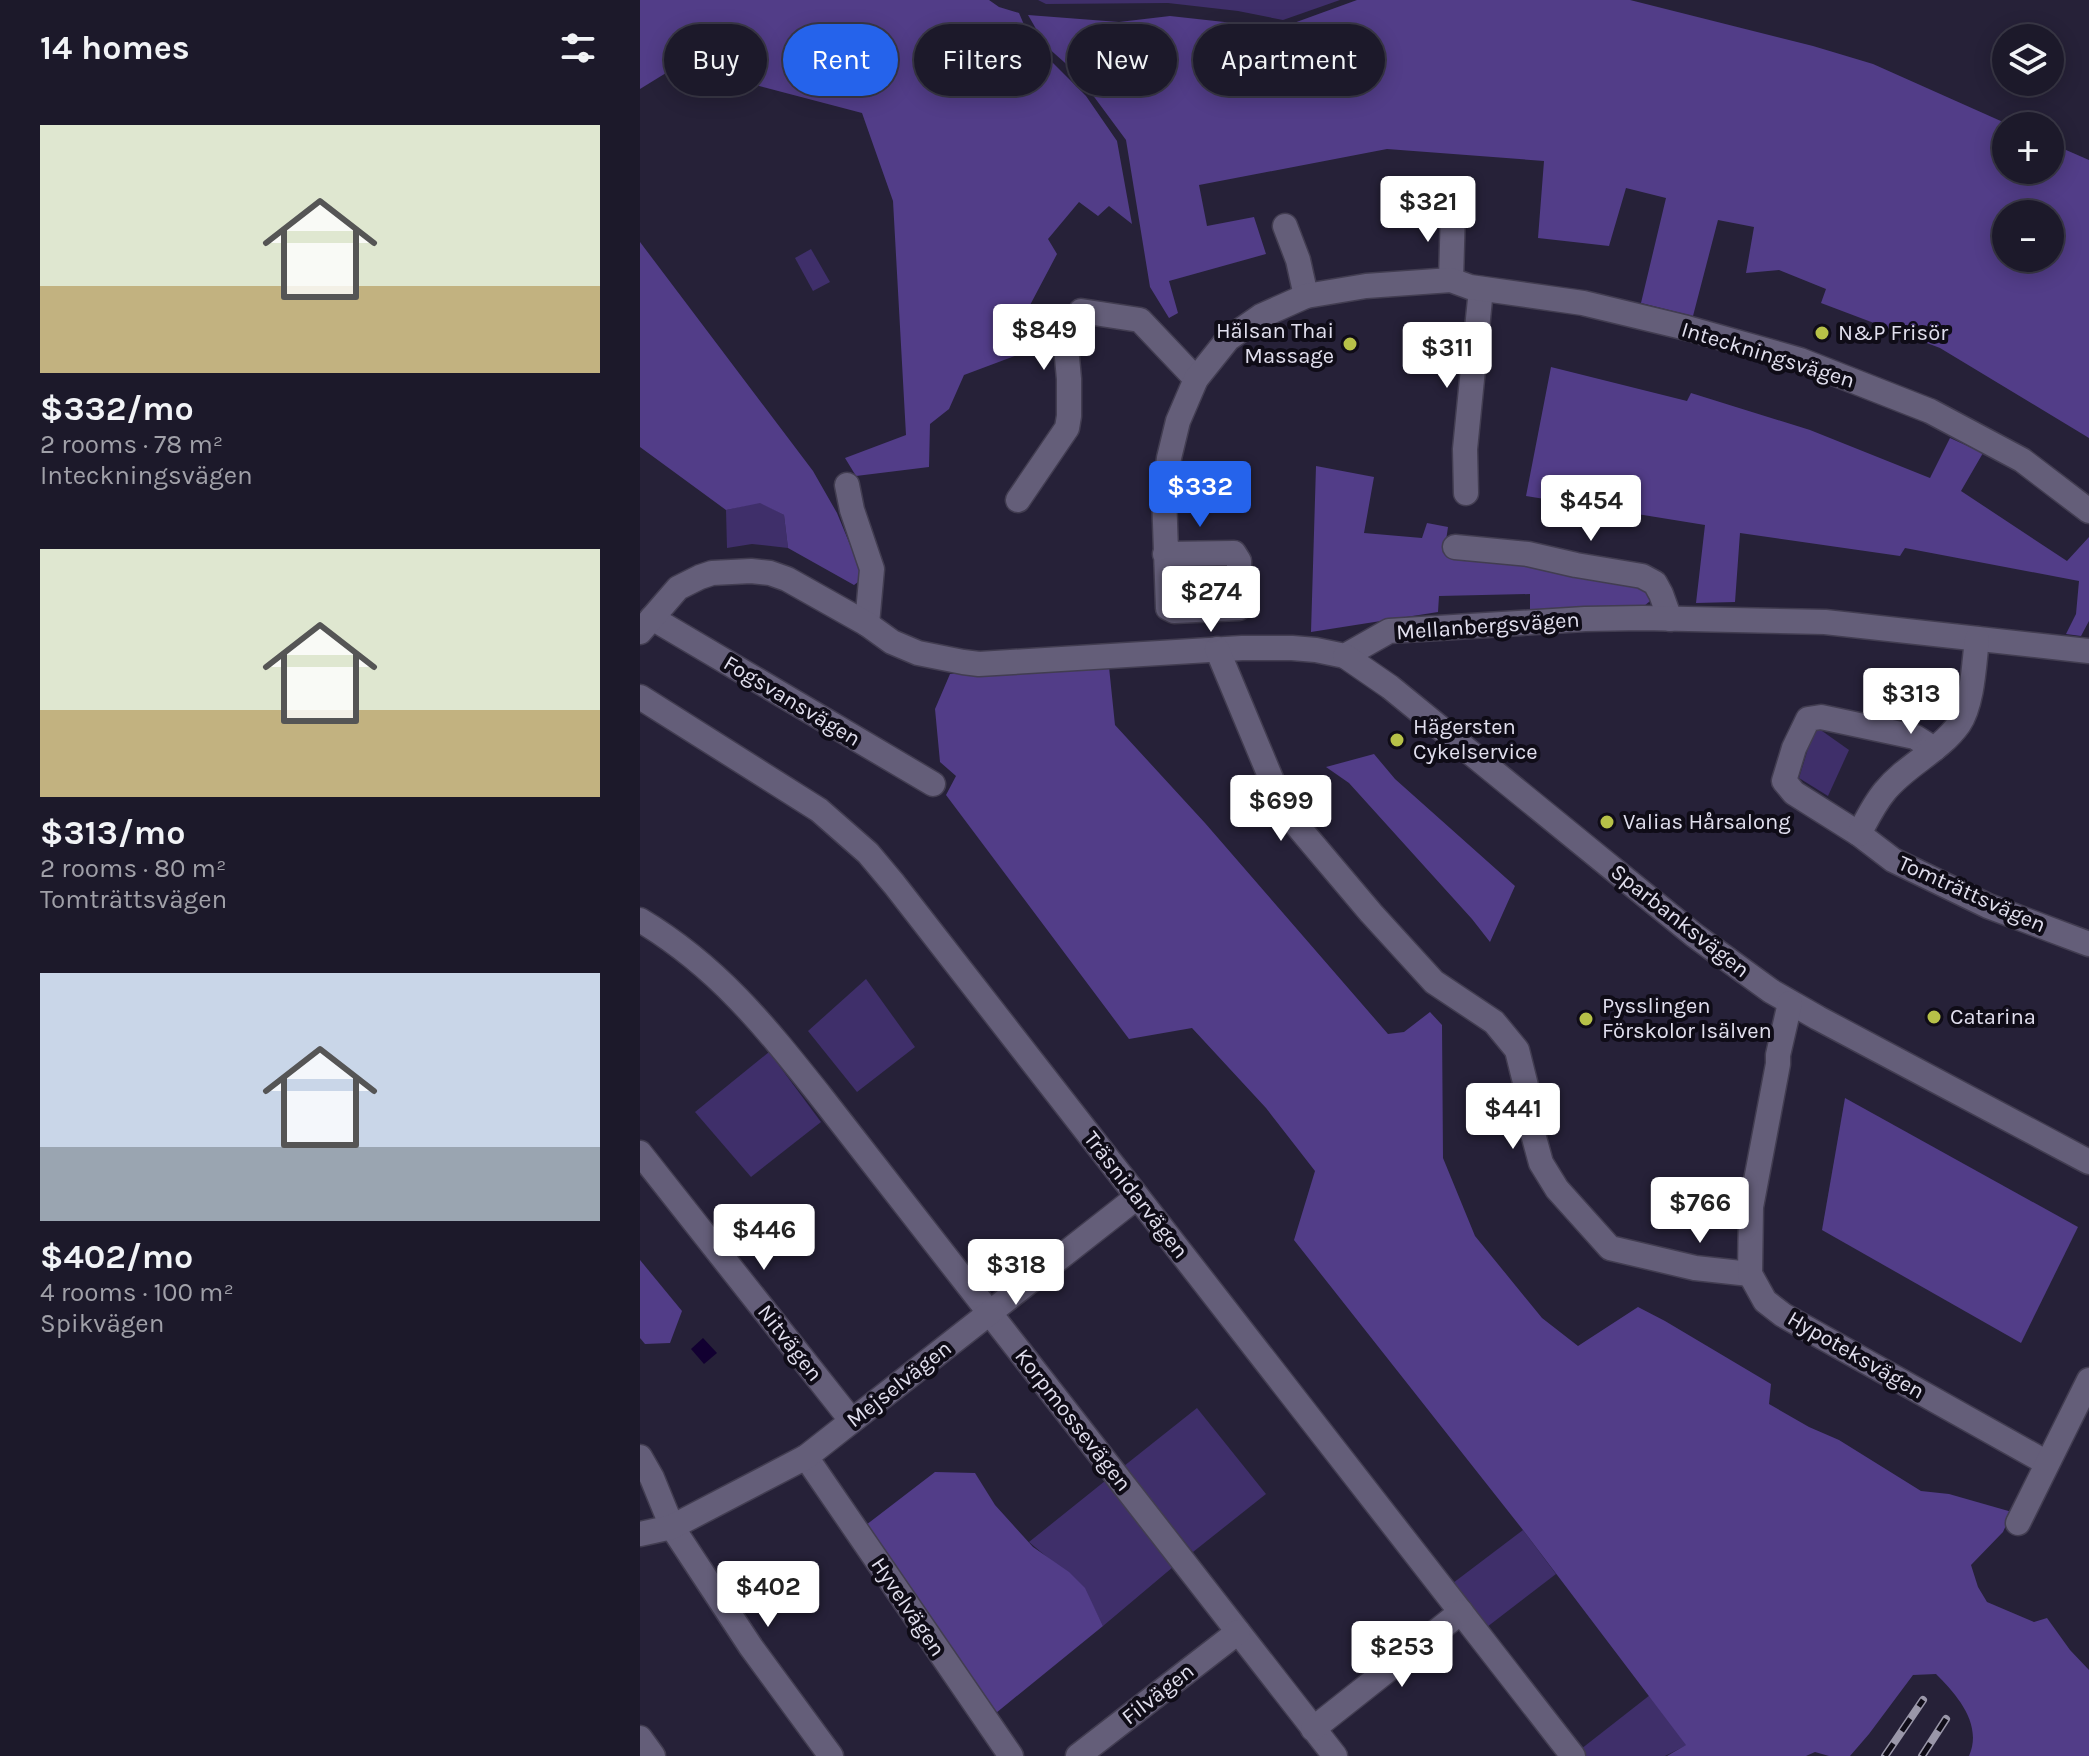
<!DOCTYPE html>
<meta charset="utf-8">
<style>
:root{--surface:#1c192a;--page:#252232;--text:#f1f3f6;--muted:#a0a0a8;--line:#3a3847;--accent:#2563eb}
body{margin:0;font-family:Karla,sans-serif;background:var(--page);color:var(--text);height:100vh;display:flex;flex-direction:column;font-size:30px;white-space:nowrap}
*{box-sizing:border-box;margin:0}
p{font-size:26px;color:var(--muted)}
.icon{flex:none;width:44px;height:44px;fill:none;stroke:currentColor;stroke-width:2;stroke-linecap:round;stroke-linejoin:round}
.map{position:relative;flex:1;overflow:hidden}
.sheet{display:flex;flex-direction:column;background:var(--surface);width:640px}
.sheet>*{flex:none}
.banner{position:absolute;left:24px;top:24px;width:760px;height:72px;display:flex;gap:16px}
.controls{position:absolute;left:1352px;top:24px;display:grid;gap:16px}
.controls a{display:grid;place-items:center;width:72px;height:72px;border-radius:50%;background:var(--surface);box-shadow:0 4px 20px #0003,0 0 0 2px var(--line);font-size:40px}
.price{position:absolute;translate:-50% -68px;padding:0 18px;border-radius:8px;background:#fff;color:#222;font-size:26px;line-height:52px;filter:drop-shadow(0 2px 4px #0008)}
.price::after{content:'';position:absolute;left:50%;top:48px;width:24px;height:18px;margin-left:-12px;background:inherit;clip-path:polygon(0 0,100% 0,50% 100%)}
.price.selected{background:var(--accent);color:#fff}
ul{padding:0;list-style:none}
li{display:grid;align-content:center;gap:16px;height:424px;padding:0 40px}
li span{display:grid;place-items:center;height:248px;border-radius:0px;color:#555}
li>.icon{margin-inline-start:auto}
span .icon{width:144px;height:144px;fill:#fffc;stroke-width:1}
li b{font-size:34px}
h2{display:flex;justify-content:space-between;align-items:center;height:96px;padding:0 40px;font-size:34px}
.tag{padding:0 28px;border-radius:36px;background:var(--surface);box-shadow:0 4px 20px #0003,0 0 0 2px var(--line);font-size:28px;line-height:72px}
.tag.selected{background:var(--accent);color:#fff}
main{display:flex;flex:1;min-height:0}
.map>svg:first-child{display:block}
</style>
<main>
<section class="sheet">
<h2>14 homes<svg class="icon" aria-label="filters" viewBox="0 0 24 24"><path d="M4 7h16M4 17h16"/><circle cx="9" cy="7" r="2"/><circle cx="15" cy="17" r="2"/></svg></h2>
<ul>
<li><span style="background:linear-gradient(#dfe7d0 65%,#c2b280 0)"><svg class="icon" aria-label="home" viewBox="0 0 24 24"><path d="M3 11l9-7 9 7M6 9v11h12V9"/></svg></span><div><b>$332/mo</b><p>2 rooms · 78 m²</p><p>Inteckningsvägen</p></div></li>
<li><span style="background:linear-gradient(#dfe7d0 65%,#c2b280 0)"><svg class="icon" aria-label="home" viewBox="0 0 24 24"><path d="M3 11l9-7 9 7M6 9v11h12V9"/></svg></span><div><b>$313/mo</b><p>2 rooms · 80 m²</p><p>Tomträttsvägen</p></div></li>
<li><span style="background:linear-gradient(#c9d6e8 70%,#9aa5b1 0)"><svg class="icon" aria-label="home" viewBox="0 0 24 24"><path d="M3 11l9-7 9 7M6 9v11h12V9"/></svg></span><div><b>$402/mo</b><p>4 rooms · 100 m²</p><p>Spikvägen</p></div></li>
</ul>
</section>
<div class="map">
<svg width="1449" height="1756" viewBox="0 0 1449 1756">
<rect width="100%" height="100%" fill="#262138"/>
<g fill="#3f2f6a">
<path d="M398,0H700L643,20L598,11L528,3L406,4Z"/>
<path d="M171,249L190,282L173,291L155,258Z"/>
<path d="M120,502L144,515L148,548L112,544L87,548L86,510Z"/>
<path d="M1175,726L1209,750L1188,796L1159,778Z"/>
<path d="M226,979L275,1047L217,1092L168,1031Z"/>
<path d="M129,1052L181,1122L111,1177L55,1112Z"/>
<path d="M557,1408L626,1494L553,1552L484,1466Z"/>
<path d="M465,1481L533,1567L463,1626L444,1588L389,1542Z"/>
<path d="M883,1530L916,1574L847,1627L813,1583Z"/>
<path d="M1010,1695L1047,1745L1025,1756H946L941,1749Z"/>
</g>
<g fill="#523d88" fill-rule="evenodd">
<path d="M0,0H349L359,7L379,13L385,27L399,49L446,96L477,141L492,224L469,206L458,216L439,202L408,239L417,254L389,307L388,351L324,375L309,409L290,424L289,467L216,476L205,458L266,435L253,201L222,113L39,65L0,89Z"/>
<path d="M717,0H990L1173,46L1233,64L1372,126H1366V170H1410V143L1449,160V438L1300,348L1181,303L1186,289L1139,270L1106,273L1114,227L1078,220L1053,316L1001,303L1026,198L986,188L969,246L898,238L904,161L747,149L559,185L567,226L614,217L626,254L529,281L538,313L529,318L510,287L486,140L452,94L433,70L406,46L388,15L479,22L530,16L640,28ZM1366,214H1410V258H1366Z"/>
<path d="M0,242L173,471L197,513L220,569L218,582L214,585L148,548L144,515L120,503L86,510L0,447Z"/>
<path d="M911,367L1047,401L1051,393L1170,430L1290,478L1310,438L1343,453L1321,491L1427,561L1449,537V621L1441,636L1426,634L1436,614L1439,581L1265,548L1260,556L1100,533L1095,602L1056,603L1065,525L886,496Z"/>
<path d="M676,466L734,477L724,533L782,538L787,523L808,527L804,554L999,577L1015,597L1004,606L890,610V594L799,596L798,612L671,632Z"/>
<path d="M469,667L475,725L565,823L748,1034L764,1032L790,1012L802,1025L803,1158L835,1236L902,1318L938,1346L998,1307L1025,1321L1131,1384L1129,1404L1169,1427L1199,1440L1281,1491L1309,1494L1372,1512L1363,1532L1331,1565L1338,1587L1347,1602L1394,1622L1407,1618L1430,1650L1449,1670V1756H1329C1343,1724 1317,1695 1296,1674L1273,1675L1229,1734L1210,1756H1189L1175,1752L1166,1756H1027L1046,1745L883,1530L654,1240L675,1171L626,1108L552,1028L489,1039L306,795L316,776L300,762L295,709L310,674Z"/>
<path d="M734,754L755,779L875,886L850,942L832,919L709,783L686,767Z"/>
<path d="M1205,1098L1438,1227L1381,1343L1182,1230Z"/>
<path d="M0,1260L42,1311L30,1343L5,1344L0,1338Z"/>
<path d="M295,1472L335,1473L355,1505L393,1547L429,1572L445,1588L463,1626L356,1713L226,1525Z"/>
</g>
<path fill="#120031" d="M63,1338L77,1353L64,1364L51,1349Z"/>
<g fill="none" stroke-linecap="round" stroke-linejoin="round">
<g stroke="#423d51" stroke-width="27">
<g id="minor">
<path d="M645,226L658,260L666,296"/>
<path d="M811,280L813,210"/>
<path d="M207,485L212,510L232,569L227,624"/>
<path d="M826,493L825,449L841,289"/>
<path d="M378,500L427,428L429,416V379L426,347L441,311L500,320L556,379"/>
<path d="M815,547L888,554L936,565L1002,576L1015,583L1021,594L1030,619"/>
<path d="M525,554L594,553L599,561V608L534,611L528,608L524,495L529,458L538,421L556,379L588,339L621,316L666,296L726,286L811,280L830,287L943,303L1047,328L1160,360L1290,411L1382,460L1449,511"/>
<path d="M12,618L293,784"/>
<path d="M0,632L38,588L60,577L72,573L111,571L130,573L147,579L227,624L252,642L278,653L323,662L339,664L602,648H652L676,650L705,656L749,631L945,619L1003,618L1185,622L1449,651"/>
<path d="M577,649L640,800L649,816L731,913L794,982L854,1022L877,1050L886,1086L890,1123L901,1163L917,1189L970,1248L1055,1268L1110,1274"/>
<path d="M705,656L750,687L1054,935L1131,991L1178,1018L1449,1162"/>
<path d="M0,697L179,810L228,853L254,884L933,1756"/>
<path d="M1294,749L1275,737L1181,717L1168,719L1154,748L1144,781L1154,793L1219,834L1253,860L1348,906L1449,944"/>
<path d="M1219,834C1227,819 1234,804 1245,791C1266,765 1300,751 1319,724C1333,703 1334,663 1337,639"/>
<path d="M0,920C77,966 124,1025 179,1094L695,1756"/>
<path d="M1150,1003L1138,1055V1064L1111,1207L1110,1274L1125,1301L1143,1315L1407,1463"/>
<path d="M0,1153L211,1420"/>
<path d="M0,1457L12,1478L32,1527L111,1647L191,1756"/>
<path d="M166,1457L371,1756"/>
<path d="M1378,1523L1449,1380"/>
<path d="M0,1534L32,1527L166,1457L497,1197"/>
<path d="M673,1729L821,1612"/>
<path d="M0,1738L13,1756"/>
<path d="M438,1756L598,1632"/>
</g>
</g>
<use href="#minor" stroke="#645e79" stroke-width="24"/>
<g stroke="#9a97a9" stroke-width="8">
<g id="rail">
<path d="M1245,1756L1283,1700"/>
<path d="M1282,1756L1306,1719"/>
</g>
</g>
<use href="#rail" stroke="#0f0c17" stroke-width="5" stroke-dasharray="15" stroke-linecap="butt"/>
</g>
<g fill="#b7c148" stroke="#0f0c17" stroke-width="3">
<circle cx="1182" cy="333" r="8"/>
<circle cx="710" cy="344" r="8"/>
<circle cx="757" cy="740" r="8"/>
<circle cx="967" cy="822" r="8"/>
<circle cx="1294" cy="1017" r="8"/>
<circle cx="946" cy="1019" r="8"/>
</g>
<g text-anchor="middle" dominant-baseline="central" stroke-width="8" stroke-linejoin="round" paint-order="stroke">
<g font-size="22" fill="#e1dfee" stroke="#0f0c17" text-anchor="start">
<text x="694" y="331" text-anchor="end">Hälsan Thai<tspan x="694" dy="25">Massage</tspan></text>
<text x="1198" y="333">N&amp;P Frisör</text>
<text x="773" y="727">Hägersten<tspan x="773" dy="25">Cykelservice</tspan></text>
<text x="983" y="822">Valias Hårsalong</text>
<text x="962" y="1006">Pysslingen<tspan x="962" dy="25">Förskolor Isälven</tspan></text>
<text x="1310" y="1017">Catarina</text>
</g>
<g font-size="22" fill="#e1dfee" stroke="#0f0c17">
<text transform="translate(1128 355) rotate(17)">Inteckningsvägen</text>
<text transform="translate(848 626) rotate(-4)">Mellanbergsvägen</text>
<text transform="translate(152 701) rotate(31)">Fogsvansvägen</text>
<text transform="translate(1332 894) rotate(24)">Tomträttsvägen</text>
<text transform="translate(1040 921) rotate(38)">Sparbanksvägen</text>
<text transform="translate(496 1195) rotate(52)">Träsnidarvägen</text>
<text transform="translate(150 1343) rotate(52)">Nitvägen</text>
<text transform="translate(1216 1355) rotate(30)">Hypoteksvägen</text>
<text transform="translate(259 1384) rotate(-38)">Mejselvägen</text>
<text transform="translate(433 1420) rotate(52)">Korpmossevägen</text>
<text transform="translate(268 1607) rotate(56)">Hyvelvägen</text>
<text transform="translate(518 1694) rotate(-38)">Filvägen</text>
</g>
</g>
</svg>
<div class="controls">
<a><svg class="icon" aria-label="layers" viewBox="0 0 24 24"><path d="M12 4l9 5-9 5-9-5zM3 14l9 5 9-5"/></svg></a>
<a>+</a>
<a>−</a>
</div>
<b class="price" style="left:788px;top:244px">$321</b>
<b class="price" style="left:404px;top:372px">$849</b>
<b class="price" style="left:807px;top:390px">$311</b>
<b class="price selected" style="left:560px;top:529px">$332</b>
<b class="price" style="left:951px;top:543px">$454</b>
<b class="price" style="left:571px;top:634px">$274</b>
<b class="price" style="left:1271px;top:736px">$313</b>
<b class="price" style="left:641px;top:843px">$699</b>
<b class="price" style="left:873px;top:1151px">$441</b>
<b class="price" style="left:1060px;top:1245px">$766</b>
<b class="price" style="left:124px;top:1272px">$446</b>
<b class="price" style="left:376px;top:1307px">$318</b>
<b class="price" style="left:128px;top:1629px">$402</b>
<b class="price" style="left:762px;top:1689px">$253</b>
<div class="banner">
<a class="tag">Buy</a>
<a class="tag selected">Rent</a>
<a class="tag">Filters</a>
<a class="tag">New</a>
<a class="tag">Apartment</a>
</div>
</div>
</main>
